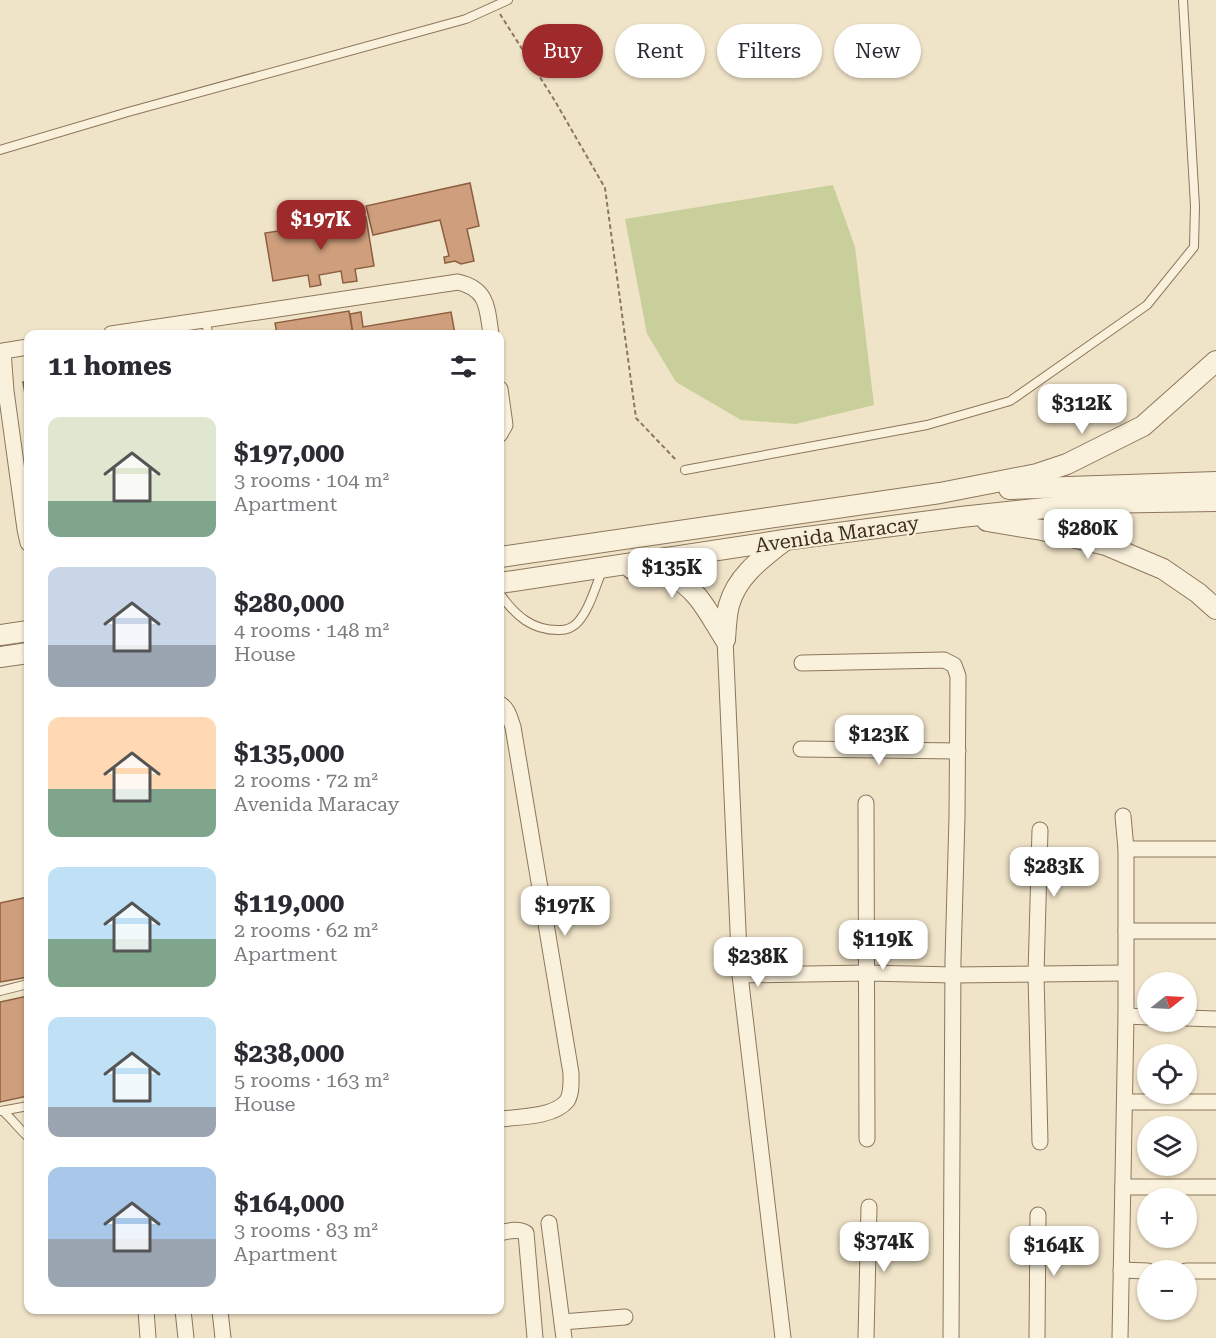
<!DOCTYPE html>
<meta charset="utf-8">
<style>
:root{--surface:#fff;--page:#f2f2f3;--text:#2b2b33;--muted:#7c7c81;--accent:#9e2a2b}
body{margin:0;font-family:"Roboto Serif",serif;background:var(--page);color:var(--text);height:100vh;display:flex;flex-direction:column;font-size:22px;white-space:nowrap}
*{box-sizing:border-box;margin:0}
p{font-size:20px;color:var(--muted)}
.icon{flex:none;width:33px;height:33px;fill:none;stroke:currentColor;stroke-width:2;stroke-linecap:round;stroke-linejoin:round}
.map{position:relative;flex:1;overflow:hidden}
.panel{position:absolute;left:24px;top:330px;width:480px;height:984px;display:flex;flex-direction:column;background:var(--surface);border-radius:12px;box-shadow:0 2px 4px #0004}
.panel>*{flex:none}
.banner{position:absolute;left:522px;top:24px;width:570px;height:54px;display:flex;gap:12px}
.needle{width:39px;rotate:72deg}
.fabs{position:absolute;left:1137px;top:972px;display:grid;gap:12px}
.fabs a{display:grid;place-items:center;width:60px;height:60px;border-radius:50%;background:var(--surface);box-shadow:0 2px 4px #0004;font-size:30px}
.price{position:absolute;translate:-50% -51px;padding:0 14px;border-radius:12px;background:#fff;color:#222;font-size:20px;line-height:39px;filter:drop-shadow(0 2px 3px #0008)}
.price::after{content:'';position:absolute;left:50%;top:36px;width:18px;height:14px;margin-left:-9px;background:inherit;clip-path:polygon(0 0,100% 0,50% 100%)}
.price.on{background:var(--accent);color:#fff}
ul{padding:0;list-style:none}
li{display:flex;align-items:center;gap:18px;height:150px;padding:0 24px}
li span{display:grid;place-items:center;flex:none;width:168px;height:120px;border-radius:12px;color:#555}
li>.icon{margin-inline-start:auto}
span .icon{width:72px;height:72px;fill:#fffc;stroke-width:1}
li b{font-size:26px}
h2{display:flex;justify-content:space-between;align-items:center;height:72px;padding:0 24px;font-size:26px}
.pill{padding:0 21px;border-radius:27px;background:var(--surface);box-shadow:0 2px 4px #0004;font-size:21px;line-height:54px}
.pill.on{background:var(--accent);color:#fff}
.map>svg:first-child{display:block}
</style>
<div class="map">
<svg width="1216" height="1338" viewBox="0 0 1216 1338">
<rect width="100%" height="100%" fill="#f0e4c8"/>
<path fill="#c9cf9b" d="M833,185L855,247L874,405L796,424L741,420L676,382L647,334L625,219Z"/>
<g fill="#cf9f7d" stroke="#8d5f41" stroke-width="1.5">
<path d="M470,183L479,226L467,229L474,261L461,264L455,261L445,263L444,257L449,256L440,220L373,235L366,206Z"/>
<path d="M366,217L374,266L355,269L357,281L343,283L341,271L319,275L321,285L310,287L308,275L273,281L265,233Z"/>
<path d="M349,311L353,334H277L275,323Z"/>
<path d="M361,312L363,327L451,312L455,334H353L350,314Z"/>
<path d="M23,382H28V412Z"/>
<path d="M28,897V977L0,982V903Z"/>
<path d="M28,996V1096L0,1102V1002Z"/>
</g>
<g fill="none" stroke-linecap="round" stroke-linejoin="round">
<g stroke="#8d765c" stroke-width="10">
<g id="service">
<path d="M0,150L128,112L466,19L508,0"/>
<path d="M206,320L208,334"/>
<path d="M685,470L927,425L1010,401L1147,305L1194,247L1195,206L1183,0"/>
<path d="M500,594C515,615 532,631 560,630C567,630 572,628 577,623C589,611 596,585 603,568"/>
<path d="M0,991L28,984"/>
<path d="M1,1111L28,1106"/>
<path d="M3,1111C12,1119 19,1129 28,1137"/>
</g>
</g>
<g stroke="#8d765c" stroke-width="17">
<g id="minor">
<path d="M111,334L458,282C488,289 487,308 491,334"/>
<path d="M28,347L3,351L6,391L25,529L28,543"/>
<path d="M500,389L505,425L500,434"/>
<path d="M725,639L740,975L783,1338"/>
<path d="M802,663L944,660L954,665L958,676L957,817L953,959L951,1338"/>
<path d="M500,704C508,708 510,719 513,727L571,1073C571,1082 572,1093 567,1101C554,1117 519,1117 500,1119"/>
<path d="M801,749L958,751"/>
<path d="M866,803L867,1139"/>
<path d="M1040,830L1036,974L1040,1142"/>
<path d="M1126,849H1216"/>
<path d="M1126,931H1216"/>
<path d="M740,975L867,973L954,975L1125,973"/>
<path d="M1126,1016L1148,1017"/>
<path d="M1186,1018L1216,1019"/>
<path d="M1125,1102H1216"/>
<path d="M1123,1187H1216"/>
<path d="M549,1223L564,1338"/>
<path d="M500,1233C508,1231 518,1228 526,1233L535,1338"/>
<path d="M1121,1270L1148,1271"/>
<path d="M1186,1271H1216"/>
<path d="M146,1310L148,1338"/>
<path d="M183,1310L186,1338"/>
<path d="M220,1311L223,1338"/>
<path d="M562,1322L625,1317"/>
<path d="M866,1338L869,1207"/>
<path d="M1037,1338L1038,1215"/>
<path d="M1120,1338L1126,1016V849L1123,816"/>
</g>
</g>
<g stroke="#8d765c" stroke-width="22">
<g id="tertiary">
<path d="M1009,489L1216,482"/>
<path d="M987,521L1042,530L1106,545L1163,569L1198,593L1216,609"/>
<path d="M500,557L940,493L1037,474L1067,464L1143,426L1216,361"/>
<path d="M632,569C644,571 659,572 670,576C697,586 710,616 725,639"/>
<path d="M500,583L784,540L961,517L1091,503L1216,501"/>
<path d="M0,635L28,631"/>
<path d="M725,639C726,628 726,616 729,605C737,576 761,559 784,541"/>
<path d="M0,657L28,653"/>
</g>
</g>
<path stroke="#8d765c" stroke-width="2" stroke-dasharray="4.5 3" stroke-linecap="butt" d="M500,14L555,101L605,188L636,418L677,461"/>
<use href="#service" stroke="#faf1dc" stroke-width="8"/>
<use href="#minor" stroke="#faf1dc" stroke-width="15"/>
<use href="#tertiary" stroke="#faf1dc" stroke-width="20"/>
</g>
<g text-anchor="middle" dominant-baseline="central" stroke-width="4.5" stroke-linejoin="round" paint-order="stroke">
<g font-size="20" fill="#3d2e20" stroke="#f7eed8">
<text transform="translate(837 534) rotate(-8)">Avenida Maracay</text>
</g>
</g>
</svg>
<div class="fabs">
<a><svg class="needle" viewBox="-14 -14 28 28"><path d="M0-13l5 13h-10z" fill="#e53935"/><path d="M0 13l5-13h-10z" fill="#7c7c81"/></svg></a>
<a><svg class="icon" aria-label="locate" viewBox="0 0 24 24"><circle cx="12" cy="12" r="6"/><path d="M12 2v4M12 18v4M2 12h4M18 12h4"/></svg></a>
<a><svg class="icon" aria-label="layers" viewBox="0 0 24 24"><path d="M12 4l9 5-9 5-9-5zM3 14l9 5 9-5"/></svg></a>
<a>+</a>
<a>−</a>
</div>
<b class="price on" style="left:321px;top:251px">$197K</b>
<b class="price" style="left:1082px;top:435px">$312K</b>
<b class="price" style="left:1088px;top:560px">$280K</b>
<b class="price" style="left:672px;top:599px">$135K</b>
<b class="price" style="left:879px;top:766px">$123K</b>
<b class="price" style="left:1054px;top:898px">$283K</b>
<b class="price" style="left:565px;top:937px">$197K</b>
<b class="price" style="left:883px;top:971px">$119K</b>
<b class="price" style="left:758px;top:988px">$238K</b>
<b class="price" style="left:884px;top:1273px">$374K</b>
<b class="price" style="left:1054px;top:1277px">$164K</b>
<div class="banner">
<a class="pill on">Buy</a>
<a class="pill">Rent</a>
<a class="pill">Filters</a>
<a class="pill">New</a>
</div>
<section class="panel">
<h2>11 homes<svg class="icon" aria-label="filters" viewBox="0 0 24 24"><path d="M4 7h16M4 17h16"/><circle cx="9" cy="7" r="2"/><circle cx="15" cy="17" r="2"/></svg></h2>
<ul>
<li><span style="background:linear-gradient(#dfe7d0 70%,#7fa58c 0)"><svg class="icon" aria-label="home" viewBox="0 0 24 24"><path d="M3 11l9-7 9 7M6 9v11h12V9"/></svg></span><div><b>$197,000</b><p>3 rooms · 104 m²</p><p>Apartment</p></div></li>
<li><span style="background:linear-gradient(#c9d6e8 65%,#9aa5b1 0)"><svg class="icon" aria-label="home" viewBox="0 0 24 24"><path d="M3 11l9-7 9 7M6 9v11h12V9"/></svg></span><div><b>$280,000</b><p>4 rooms · 148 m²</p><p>House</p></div></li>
<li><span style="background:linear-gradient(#ffd9b3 60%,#7fa58c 0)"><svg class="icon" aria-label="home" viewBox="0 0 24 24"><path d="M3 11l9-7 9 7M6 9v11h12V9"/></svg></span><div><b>$135,000</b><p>2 rooms · 72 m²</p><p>Avenida Maracay</p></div></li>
<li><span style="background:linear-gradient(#bfe0f5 60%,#7fa58c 0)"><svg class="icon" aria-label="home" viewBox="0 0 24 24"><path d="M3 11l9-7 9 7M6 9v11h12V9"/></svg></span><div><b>$119,000</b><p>2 rooms · 62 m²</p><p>Apartment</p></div></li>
<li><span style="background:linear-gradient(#bfe0f5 75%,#9aa5b1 0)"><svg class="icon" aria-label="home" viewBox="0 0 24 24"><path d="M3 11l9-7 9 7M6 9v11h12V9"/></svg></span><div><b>$238,000</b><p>5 rooms · 163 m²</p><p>House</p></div></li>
<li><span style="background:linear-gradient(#a9c7e8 60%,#9aa5b1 0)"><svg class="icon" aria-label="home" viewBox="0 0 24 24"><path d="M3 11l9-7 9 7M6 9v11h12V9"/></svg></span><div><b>$164,000</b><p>3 rooms · 83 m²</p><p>Apartment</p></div></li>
</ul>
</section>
</div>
